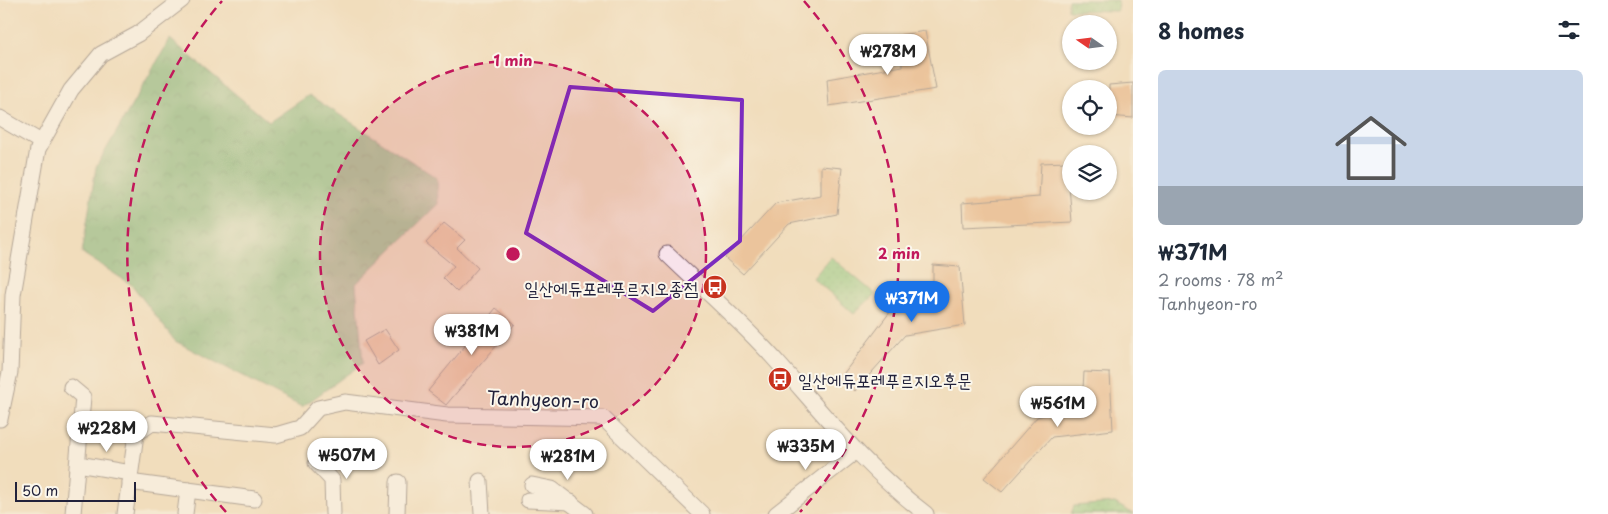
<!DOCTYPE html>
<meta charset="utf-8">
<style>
:root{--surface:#fff;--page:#f6f6f7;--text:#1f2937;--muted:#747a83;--line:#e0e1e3;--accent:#1a73e8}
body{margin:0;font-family:"Playpen Sans","Poor Story",sans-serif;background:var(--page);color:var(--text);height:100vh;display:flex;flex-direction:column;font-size:19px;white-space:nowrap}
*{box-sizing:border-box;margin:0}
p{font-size:16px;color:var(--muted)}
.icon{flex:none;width:28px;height:28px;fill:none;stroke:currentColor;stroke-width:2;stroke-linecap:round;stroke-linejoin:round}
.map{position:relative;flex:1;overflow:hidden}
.drawer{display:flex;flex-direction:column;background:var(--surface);width:475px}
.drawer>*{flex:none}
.needle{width:32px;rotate:284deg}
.tools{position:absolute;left:1062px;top:15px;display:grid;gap:10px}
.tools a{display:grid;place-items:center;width:55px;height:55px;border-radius:50%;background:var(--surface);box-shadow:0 1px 4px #0004;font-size:25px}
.scale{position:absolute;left:15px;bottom:12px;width:121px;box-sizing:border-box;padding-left:5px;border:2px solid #22223b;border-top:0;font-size:14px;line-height:18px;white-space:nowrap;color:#22223b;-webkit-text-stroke:4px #fbf7ec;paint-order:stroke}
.price{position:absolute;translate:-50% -42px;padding:0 11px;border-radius:18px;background:#fff;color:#222;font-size:16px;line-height:32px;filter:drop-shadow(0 1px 2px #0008)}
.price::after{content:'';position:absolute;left:50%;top:30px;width:15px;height:11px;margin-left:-8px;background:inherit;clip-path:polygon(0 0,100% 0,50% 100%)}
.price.active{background:var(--accent);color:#fff}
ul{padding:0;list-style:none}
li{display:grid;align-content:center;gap:10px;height:265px;padding:0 25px}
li+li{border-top:1px solid var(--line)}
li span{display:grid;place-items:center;height:155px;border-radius:8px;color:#555}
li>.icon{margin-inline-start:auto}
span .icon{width:90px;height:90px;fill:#fffc;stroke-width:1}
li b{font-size:21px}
h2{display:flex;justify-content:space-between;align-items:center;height:60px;padding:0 25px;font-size:21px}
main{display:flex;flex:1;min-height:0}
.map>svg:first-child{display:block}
</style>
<main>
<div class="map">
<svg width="1133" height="514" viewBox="0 0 1133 514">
<defs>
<pattern id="forest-crowns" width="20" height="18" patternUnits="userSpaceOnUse" patternTransform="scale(1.25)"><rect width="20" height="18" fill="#6fb073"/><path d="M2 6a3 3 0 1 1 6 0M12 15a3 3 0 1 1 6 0" fill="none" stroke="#5b8f60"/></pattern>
<pattern id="park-dots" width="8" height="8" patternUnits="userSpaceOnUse" patternTransform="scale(1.25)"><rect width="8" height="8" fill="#8acd86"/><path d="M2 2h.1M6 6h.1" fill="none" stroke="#77b075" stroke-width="1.8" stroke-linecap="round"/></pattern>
</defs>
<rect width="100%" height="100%" fill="#fbf7ec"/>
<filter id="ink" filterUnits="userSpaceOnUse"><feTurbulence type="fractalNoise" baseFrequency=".02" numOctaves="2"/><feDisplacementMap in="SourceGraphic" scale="10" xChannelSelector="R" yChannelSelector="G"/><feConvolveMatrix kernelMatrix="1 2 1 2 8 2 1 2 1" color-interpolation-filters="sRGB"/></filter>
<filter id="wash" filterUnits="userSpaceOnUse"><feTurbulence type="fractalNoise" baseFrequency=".0096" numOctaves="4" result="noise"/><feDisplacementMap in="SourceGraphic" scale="20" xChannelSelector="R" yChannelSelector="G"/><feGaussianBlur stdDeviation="1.12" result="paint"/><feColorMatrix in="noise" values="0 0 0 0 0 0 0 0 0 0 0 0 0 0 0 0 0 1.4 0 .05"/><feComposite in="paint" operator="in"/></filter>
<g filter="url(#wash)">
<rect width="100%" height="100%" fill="#f1ddbc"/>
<path fill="url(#forest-crowns)" stroke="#486957" d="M170,39L269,122L309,95L437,178L438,204L356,284L363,363L302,407L175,341L132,285L82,253L96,167Z"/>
<g fill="url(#park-dots)" stroke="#567860">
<path d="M1068,0H1118L1117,11L1068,10Z"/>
<path d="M831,257L875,294L854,314L813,278Z"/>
<path d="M1115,503L1133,514H1071L1074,506Z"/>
</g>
<g id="blocks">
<g fill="#e5a776">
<path d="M925,31L936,89L829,106L827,79L902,66L901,35Z"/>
<path d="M1133,83V118L1109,116V85Z"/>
<path d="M1067,162L1072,222L963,227L962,203L1039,197L1041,163Z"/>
<path d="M821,166L842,168L837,214L789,224L743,274L725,258L776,203L821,195Z"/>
<path d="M444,223L465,240L457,248L478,268L457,292L443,278L454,266L426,243Z"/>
<path d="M933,265L960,267L965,325L905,335L855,391L841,377L890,312L933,301Z"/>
<path d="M496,308L515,324L446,405L428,391Z"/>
<path d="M385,329L399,350L378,365L364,341Z"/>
<path d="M1084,372L1110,373L1113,430L1052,437L1002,492L984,478L1037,417L1082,405Z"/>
</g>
</g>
</g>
<g filter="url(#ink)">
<use href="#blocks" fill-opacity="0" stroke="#6a6368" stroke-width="1"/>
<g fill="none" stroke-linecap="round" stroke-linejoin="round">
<g stroke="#6a6368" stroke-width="17">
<g id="minor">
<path d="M0,118L41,142"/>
<path d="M667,254C704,290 744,324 778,363C827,418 867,469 926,514"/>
<path d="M71,387L83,397L73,514"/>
<path d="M0,419L10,372L13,295L38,149L71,90L101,54L138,34L182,0"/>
<path d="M316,463L332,480L333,514"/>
<path d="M78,464L130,473"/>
<path d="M480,481L482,514"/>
<path d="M129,482L254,499"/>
<path d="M532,485L552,489L585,514"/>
<path d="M528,500L571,502"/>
<path d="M125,514L136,434L152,423L276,435L300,428L318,408L345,402L447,415L603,418L702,514"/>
<path d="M185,514L188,490"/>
<path d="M397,514L398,482"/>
<path d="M776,514L855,452"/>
</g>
</g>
<use href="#minor" stroke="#fff" stroke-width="15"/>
</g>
</g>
<path d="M0 0H1133V514H0ZM570,87L742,100L740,241L653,311L526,233Z" fill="#f1ddbc" fill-opacity=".55" fill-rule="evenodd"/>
<path fill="none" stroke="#7b2cbf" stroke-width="4" stroke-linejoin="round" d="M570,87L742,100L740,241L653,311L526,233Z"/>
<circle cx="513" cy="254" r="193" fill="#c2185b" fill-opacity=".12"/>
<g fill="none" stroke="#c2185b" stroke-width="2.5" stroke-dasharray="9 6">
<circle cx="513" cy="254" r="193"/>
<path d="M226 512A386 386 0 0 1 222 1M804 1A386 386 0 0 1 800 512"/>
</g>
<defs>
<g id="bus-disc" transform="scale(1.25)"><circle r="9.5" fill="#c8321e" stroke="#fbf7ec"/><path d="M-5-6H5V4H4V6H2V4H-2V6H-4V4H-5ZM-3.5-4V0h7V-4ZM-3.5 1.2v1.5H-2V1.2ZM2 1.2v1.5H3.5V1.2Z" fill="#fff"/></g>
</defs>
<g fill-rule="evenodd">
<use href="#bus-disc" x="715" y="287"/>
<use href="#bus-disc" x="780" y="379"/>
</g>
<g text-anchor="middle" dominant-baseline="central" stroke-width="4" stroke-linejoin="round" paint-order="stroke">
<g font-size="18" fill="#22223b" stroke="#fbf7ec" text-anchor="end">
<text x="698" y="287">일산에듀포레푸르지오종점</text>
<text x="798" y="379" text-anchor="start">일산에듀포레푸르지오후문</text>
</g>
<g font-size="18" fill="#22223b" stroke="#fbf7ec">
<text transform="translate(543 399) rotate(2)">Tanhyeon-ro</text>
</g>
</g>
<circle cx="513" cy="254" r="8" fill="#c2185b" stroke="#fbf7ec" stroke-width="2.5"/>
<g font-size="15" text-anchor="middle" font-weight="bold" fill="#c2185b" stroke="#fbf7ec" stroke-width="4" stroke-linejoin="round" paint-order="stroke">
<text x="513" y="66">1 min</text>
<text x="899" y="259">2 min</text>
</g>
</svg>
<div class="tools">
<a><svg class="needle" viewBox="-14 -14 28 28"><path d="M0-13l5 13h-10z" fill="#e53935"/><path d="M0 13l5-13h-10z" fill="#747a83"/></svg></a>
<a><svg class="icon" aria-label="locate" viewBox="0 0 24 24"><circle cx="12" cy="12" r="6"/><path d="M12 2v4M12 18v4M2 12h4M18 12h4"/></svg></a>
<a><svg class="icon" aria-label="layers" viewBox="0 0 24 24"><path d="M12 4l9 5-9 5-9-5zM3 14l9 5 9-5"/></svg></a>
</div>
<div class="scale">50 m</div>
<b class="price" style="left:888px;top:76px">₩278M</b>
<b class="price active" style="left:912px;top:323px">₩371M</b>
<b class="price" style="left:472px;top:356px">₩381M</b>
<b class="price" style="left:1058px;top:428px">₩561M</b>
<b class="price" style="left:107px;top:453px">₩228M</b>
<b class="price" style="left:806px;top:471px">₩335M</b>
<b class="price" style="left:347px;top:480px">₩507M</b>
<b class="price" style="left:568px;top:481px">₩281M</b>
</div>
<section class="drawer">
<h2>8 homes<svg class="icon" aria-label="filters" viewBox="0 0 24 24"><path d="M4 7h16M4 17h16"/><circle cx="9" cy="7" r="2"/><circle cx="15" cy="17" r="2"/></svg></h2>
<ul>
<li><span style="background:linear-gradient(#c9d6e8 75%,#9aa5b1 0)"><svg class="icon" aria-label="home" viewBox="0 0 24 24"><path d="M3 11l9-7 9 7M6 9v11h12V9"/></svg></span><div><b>₩371M</b><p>2 rooms · 78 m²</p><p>Tanhyeon-ro</p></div></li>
</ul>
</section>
</main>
